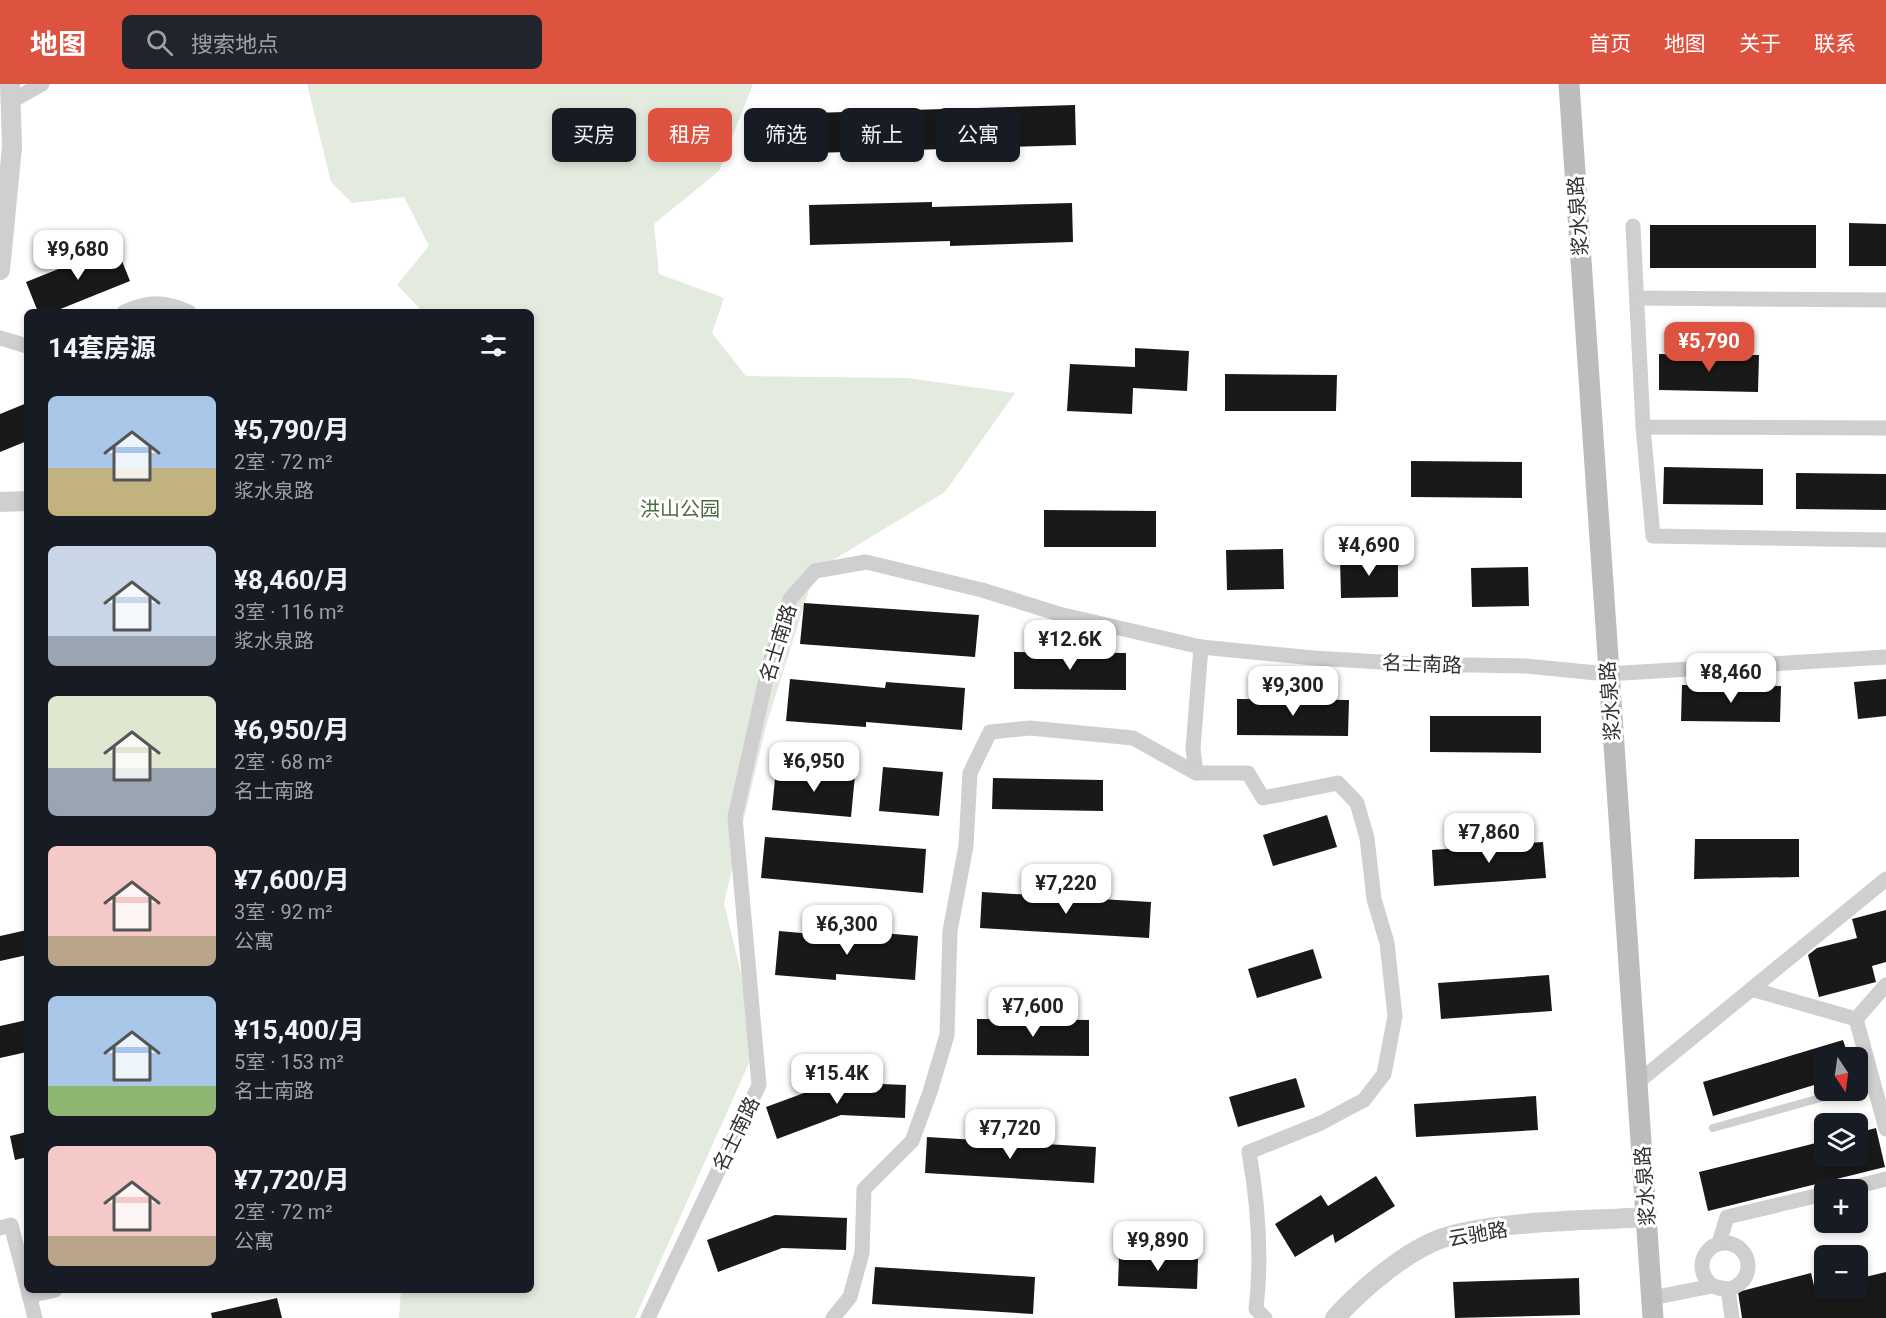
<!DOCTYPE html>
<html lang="zh">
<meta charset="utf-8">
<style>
:root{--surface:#171b24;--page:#20242c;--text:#f1f3f6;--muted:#9ea1a6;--accent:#de5240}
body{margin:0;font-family:Roboto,"Noto Sans SC",sans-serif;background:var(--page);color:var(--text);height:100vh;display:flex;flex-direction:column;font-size:22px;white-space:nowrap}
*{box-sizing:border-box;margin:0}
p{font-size:20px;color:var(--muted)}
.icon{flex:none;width:33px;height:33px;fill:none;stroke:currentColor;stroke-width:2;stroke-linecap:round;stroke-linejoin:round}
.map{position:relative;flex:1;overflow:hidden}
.drawer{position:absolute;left:24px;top:225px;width:510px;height:984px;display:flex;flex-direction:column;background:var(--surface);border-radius:9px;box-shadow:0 3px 9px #0003}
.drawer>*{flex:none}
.hud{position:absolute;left:552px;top:24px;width:570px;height:54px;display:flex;gap:12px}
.needle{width:39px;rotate:167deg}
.controls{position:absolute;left:1814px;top:963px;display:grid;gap:12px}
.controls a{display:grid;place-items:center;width:54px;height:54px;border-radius:9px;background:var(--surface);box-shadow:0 3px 9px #0003;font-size:30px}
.price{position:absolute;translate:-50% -51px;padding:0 14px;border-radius:12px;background:#fff;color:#222;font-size:20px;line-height:39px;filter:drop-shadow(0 2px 3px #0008)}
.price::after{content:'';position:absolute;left:50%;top:36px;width:18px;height:14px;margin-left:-9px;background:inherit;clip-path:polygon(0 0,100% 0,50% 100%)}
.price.on{background:var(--accent);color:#fff}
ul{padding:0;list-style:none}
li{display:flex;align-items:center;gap:18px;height:150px;padding:0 24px}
li span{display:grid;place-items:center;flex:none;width:168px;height:120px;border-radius:9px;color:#555}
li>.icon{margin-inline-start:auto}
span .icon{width:72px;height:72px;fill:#fffc;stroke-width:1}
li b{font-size:26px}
h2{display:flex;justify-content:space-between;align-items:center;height:72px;padding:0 24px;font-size:26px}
.tag{padding:0 21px;border-radius:9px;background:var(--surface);box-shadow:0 3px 9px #0003;font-size:21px;line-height:54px}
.tag.on{background:var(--accent);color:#fff}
header{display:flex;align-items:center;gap:36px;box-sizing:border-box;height:84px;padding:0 30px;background:var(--accent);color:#fff}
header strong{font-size:28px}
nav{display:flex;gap:33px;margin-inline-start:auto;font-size:21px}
.search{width:420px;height:54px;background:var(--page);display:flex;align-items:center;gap:15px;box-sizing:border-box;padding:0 21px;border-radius:9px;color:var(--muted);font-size:22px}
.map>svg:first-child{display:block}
</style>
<header>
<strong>地图</strong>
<div class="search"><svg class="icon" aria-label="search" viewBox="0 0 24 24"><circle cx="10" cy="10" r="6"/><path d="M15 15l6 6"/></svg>搜索地点</div>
<nav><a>首页</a><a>地图</a><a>关于</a><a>联系</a></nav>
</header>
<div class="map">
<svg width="1886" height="1234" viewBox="0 0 1886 1234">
<rect width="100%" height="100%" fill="#fff"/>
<path fill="#e3ebdf" d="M307,0H753L719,87L654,140L659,190L724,214L712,249L746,292L907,294L1015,309L945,408L815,487L766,642L724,819L758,959L635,1234H399L401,1206H531V228H423L397,201L429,162L404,113L352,119L331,98Z"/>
<g fill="#191919">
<path d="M1075,21L1076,61L813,69L812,29Z"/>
<path d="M932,118V123L1072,119L1073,158L950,162V157L810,161L809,121Z"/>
<path d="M1849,139L1886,140V182H1849Z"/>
<rect x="1650" y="141" width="166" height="43"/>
<path d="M116,162L130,197L53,228H38L26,198Z"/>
<path d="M1135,264L1189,267L1187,307L1133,304L1132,330L1067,327L1070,280L1135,283Z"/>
<path d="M1659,270L1759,271L1758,308L1659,306Z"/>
<path d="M1225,290L1337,291L1336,327H1225Z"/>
<path d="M27,319V357L0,368V330Z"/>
<path d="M1411,377L1522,378V414L1411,413Z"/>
<path d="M1664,383L1763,385V421L1663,420Z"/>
<path d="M1796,389L1886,390V426L1796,425Z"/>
<path d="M1044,426L1156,427V463H1044Z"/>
<path d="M1283,465L1284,505L1227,506L1226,466Z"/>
<path d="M1398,473V513L1341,514L1340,474Z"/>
<path d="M1528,483L1529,522L1472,523L1471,484Z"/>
<path d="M804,519L979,531L975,573L800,560Z"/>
<path d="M1014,568L1126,569V606L1014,605Z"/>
<path d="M790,595L885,604L886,598L965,604L962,646L866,638V643L786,637Z"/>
<path d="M1886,595V632L1858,635L1854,598Z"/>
<path d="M1682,601L1781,602L1780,638L1681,637Z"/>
<path d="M1237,615L1349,616L1348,652L1237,651Z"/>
<path d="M1430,632H1541V669L1430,668Z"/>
<path d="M883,683L943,688L939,732L879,727Z"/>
<path d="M776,684L855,691L851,733L772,726Z"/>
<path d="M993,694L1103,696V727L992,725Z"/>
<path d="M1327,731L1337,763L1273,782L1263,751Z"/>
<path d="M765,753L926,765L923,809L761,794Z"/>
<path d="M1695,755H1799V793L1694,795Z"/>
<path d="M1543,758L1546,794L1434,802L1432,766Z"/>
<path d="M982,808L1151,818L1149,854L980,844Z"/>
<path d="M1886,826V878L1872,882L1876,898L1819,913L1808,871L1817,864L1857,854L1852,835Z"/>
<path d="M27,846V871L0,877V852Z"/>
<path d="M779,847L858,854V847L918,852L915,896L836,890V896L775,891Z"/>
<path d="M1313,865L1322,894L1257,914L1248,885Z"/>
<path d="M1549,891L1552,927L1441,935L1438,899Z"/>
<path d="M977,935L1089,936V972L977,971Z"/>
<path d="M27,936V968L0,974V942Z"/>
<path d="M1843,956L1849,974H1824V998L1713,1032L1703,998Z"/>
<path d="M1296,994L1305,1023L1238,1043L1229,1013Z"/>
<path d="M834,998L906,1001L905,1034L841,1031L777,1055L766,1023Z"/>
<path d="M1536,1012L1538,1046L1416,1053L1414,1020Z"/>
<path d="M1876,1044L1885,1083L1708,1127L1699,1088L1824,1057V1072H1857V1049Z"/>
<path d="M27,1048V1073L15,1076L10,1052Z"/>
<path d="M927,1053L1096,1063L1094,1099L925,1089Z"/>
<path d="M1376,1092L1395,1122L1335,1159L1333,1150L1295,1173L1275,1140L1321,1111L1328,1122Z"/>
<path d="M775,1131L847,1134L846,1166L782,1164L718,1188L707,1156Z"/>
<path d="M1119,1172L1198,1175L1197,1205L1118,1202Z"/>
<path d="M875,1183L1035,1193L1033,1230L872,1220Z"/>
<path d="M1886,1188V1234H1742L1738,1208L1811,1189L1815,1206L1857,1204V1195Z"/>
<path d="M1579,1194L1580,1231L1455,1234L1453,1198Z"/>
<path d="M277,1214L282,1234H212L211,1229Z"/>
</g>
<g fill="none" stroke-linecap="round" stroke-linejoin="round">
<g stroke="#cfcfcf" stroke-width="8">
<path d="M1857,1004L1874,1000"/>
<path d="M1713,1044L1849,1006"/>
</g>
<g stroke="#cfcfcf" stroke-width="15">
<path d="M10,18L42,0"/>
<path d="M1633,142L1643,343L1886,344"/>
<path d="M1637,214L1886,216"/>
<path d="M124,228C149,217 164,217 189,228"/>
<path d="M0,254L27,262"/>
<path d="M1643,343L1653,452L1886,456"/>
<path d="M1201,563L1193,665L1196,689H1248L1263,714L1338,699L1357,719L1367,754L1374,815L1387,859L1395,932L1384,990L1364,1016L1321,1039L1249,1068C1258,1119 1262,1173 1256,1225L1265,1234"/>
<path d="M1751,905L1856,935L1886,1045"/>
<path d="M1856,935L1886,901"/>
<path d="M1638,998L1886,795"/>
<path d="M1842,1106L1886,1095"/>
<path d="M0,1144L11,1141L27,1202"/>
<circle cx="1725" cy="1182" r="23"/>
<path d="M1719,1159L1727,1133L1824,1110"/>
<path d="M28,1206L35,1234"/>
<path d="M29,1212L55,1206"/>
<path d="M1652,1214L1712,1202L1728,1205L1732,1234"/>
<path d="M648,1234L759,1001L735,733L769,582L790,515L815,487L866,478L982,506L1059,530L1201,563L1314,574L1414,580L1526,582L1607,590L1886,573"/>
<path d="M833,1234L850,1213L862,1169L864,1105L912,1057L930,1008L947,951L950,847L966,762L970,689L990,648L1030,644L1133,654L1196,689"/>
</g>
<g stroke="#cfcfcf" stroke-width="20">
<path d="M0,186L12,63L10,0"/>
<path d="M0,418L27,417"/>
<path d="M1335,1234C1362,1205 1407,1165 1446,1153C1503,1136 1587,1137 1648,1133"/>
</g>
<path stroke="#bcbcbc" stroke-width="21" d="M1569,0L1653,1234"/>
</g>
<g text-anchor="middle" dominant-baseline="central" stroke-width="6" stroke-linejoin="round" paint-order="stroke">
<g font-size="20" fill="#323232" stroke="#fff">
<text transform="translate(1578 132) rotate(-94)">浆水泉路</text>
<text transform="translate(778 559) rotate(-73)">名士南路</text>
<text transform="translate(1422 580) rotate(2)">名士南路</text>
<text transform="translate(1610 617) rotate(-94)">浆水泉路</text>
<text transform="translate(736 1050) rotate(-64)">名士南路</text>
<text transform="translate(1645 1102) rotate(-94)">浆水泉路</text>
<text transform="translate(1478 1150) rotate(-10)">云驰路</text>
</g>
<g font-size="20" fill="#4d6d41" stroke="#fff">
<text x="680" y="425">洪山公园</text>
</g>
</g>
</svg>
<div class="controls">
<a><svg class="needle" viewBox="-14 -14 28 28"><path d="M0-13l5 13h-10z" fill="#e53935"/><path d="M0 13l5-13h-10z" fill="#9ea1a6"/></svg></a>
<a><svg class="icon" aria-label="layers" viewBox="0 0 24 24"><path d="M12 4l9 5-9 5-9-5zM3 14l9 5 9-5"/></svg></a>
<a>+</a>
<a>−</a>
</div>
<b class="price" style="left:78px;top:197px">¥9,680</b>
<b class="price on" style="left:1709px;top:289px">¥5,790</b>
<b class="price" style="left:1369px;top:493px">¥4,690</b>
<b class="price" style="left:1070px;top:587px">¥12.6K</b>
<b class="price" style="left:1731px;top:620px">¥8,460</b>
<b class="price" style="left:1293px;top:633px">¥9,300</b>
<b class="price" style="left:814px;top:709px">¥6,950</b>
<b class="price" style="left:1489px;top:780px">¥7,860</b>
<b class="price" style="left:1066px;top:831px">¥7,220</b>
<b class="price" style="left:847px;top:872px">¥6,300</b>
<b class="price" style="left:1033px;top:954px">¥7,600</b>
<b class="price" style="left:837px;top:1021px">¥15.4K</b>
<b class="price" style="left:1010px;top:1076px">¥7,720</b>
<b class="price" style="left:1158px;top:1188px">¥9,890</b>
<div class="hud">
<a class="tag">买房</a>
<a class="tag on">租房</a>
<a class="tag">筛选</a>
<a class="tag">新上</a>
<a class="tag">公寓</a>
</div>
<section class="drawer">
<h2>14套房源<svg class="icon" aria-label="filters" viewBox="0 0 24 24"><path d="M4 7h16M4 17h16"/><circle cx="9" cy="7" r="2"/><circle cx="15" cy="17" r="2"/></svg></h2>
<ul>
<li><span style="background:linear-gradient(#a9c7e8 60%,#c2b280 0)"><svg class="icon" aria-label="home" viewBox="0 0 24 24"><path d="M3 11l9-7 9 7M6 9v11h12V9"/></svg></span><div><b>¥5,790/月</b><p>2室 · 72 m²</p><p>浆水泉路</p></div></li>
<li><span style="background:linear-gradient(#c9d6e8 75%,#9aa5b1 0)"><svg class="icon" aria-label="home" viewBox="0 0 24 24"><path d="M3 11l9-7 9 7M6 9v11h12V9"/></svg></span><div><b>¥8,460/月</b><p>3室 · 116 m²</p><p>浆水泉路</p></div></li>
<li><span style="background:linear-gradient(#dfe7d0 60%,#9aa5b1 0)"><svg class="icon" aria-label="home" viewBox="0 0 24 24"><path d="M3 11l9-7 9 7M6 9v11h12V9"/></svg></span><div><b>¥6,950/月</b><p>2室 · 68 m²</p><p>名士南路</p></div></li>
<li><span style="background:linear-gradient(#f6c9c9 75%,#b9a48a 0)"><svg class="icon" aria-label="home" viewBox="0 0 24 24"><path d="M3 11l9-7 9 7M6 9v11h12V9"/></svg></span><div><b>¥7,600/月</b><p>3室 · 92 m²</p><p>公寓</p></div></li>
<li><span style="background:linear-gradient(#a9c7e8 75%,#8fb573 0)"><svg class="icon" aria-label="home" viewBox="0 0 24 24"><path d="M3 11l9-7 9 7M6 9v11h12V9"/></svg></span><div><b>¥15,400/月</b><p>5室 · 153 m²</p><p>名士南路</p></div></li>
<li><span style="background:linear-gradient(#f6c9c9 75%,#b9a48a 0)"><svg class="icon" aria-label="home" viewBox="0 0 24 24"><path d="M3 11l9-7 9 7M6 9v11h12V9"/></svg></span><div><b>¥7,720/月</b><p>2室 · 72 m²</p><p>公寓</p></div></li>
</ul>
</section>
</div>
